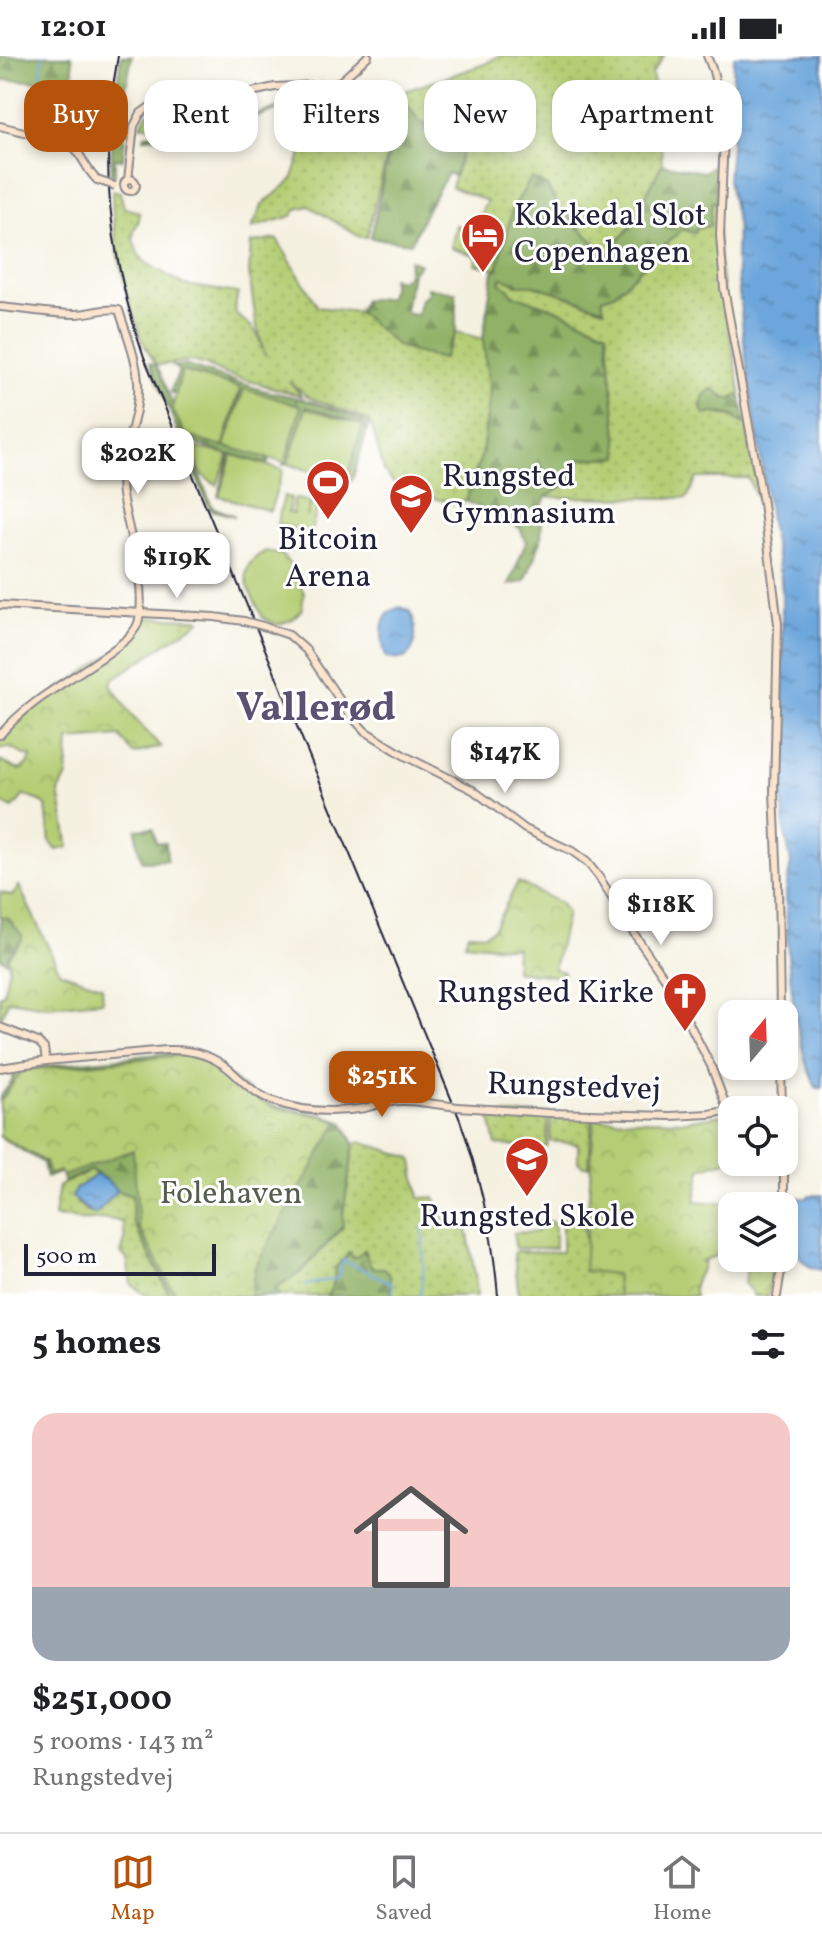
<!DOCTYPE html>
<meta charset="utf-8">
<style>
:root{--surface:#fff;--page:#f2f2f2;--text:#202124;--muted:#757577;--line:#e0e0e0;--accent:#b45309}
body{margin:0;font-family:Vollkorn,serif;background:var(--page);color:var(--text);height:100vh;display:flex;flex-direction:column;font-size:30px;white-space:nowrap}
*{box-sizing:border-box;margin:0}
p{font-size:26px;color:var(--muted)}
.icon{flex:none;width:44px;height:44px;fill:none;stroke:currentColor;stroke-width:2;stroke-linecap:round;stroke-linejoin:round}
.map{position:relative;height:1240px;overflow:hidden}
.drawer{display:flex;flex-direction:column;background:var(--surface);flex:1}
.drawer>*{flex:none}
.guide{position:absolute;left:24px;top:24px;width:774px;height:72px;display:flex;gap:16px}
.needle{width:52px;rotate:19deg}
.buttons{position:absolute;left:718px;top:944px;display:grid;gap:16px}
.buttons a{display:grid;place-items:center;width:80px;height:80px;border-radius:16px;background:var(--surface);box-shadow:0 4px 12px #0003;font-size:40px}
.scale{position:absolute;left:24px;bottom:20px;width:192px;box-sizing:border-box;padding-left:8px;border:4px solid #22223b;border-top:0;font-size:22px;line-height:28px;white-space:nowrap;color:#22223b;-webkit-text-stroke:6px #fff;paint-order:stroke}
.price{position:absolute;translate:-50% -68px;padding:0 18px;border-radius:16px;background:#fff;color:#222;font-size:26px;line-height:52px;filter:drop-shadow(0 2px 4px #0008)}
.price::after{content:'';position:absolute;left:50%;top:48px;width:24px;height:18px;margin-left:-12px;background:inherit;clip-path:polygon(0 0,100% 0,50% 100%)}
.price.current{background:var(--accent);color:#fff}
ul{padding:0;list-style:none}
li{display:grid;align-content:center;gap:16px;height:424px;padding:0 32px}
li span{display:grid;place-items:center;height:248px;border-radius:24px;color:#555}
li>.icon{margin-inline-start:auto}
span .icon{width:144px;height:144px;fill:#fffc;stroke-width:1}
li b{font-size:34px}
h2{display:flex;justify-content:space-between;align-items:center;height:96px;padding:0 32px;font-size:34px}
.chip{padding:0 28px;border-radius:24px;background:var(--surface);box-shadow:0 4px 12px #0003;font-size:28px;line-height:72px}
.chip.current{background:var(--accent);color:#fff}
.status{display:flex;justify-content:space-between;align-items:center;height:56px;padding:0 40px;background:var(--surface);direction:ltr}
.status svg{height:22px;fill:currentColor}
.dock{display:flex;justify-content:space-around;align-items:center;height:112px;border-top:2px solid var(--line);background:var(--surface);font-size:22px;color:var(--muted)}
.dock a{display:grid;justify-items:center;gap:4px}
.dock .current{color:var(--accent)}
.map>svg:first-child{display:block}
</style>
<div class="status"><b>12:01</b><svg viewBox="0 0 49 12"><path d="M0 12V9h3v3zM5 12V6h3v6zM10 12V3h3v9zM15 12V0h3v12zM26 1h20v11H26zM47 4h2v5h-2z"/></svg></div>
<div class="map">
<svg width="822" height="1240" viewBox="0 0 822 1240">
<defs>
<pattern id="grass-dots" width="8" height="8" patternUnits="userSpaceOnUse" patternTransform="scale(2)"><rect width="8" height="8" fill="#b5ce74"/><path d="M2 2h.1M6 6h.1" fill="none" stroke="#9bb165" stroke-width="1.8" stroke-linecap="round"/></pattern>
<pattern id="forest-firs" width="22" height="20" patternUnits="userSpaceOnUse" patternTransform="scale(2)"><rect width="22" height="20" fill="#90b166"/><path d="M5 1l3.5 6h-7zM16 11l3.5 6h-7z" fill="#759055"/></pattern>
<pattern id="park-crowns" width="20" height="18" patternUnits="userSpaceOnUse" patternTransform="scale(2)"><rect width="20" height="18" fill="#b5ce74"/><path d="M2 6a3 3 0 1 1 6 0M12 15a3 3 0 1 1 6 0" fill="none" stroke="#9bb165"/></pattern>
<pattern id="water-ripples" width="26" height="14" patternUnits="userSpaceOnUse" patternTransform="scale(2)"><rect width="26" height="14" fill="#6ca6dc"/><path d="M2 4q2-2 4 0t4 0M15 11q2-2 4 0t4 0" fill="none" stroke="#5887b4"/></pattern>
</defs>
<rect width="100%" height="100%" fill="#fff"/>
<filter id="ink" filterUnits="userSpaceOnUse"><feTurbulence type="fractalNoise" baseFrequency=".0125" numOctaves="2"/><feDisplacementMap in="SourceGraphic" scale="16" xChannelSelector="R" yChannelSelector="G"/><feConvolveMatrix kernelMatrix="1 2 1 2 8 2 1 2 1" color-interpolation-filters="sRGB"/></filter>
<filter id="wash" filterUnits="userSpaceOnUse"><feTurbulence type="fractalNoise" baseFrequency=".006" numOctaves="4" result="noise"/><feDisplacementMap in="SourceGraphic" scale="32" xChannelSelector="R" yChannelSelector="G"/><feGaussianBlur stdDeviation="1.8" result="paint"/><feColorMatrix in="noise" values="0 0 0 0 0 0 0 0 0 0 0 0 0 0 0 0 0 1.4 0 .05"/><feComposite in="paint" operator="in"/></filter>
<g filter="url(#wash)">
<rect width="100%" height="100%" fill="#f5f1e1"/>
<g fill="url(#grass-dots)" stroke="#6c7858" stroke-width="2">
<path d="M498,0H664L652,18L660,60L662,108L629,172L607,199L560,152L546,130L513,152L497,213L475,208L476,200L451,191L456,169L472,174L487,145L451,131L465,87L447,68L421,67L400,46L367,181H360L309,150L297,153L292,160L252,172L262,149L292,124L302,95L317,74L343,56L485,8Z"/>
<path d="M208,52L202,65L193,69L141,70L146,59L155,53Z"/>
<path d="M112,134L120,136L124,152L139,156V164L134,174L133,183L138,198L145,206L184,229L238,237C230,268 242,257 255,275C260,282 262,293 265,300L256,267L249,217L251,187L277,183L318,251L358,256L398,290L443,303L456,276L483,283L490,339L482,398L466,445L455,448L398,432L384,415L372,371L368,364L308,341L289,325L302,340L222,317L206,309L192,305L157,309C129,274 112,179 112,134Z"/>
<path d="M712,146H717C716,210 729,272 741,337L740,339L735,340L732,344L725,343L723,340L712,333L704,339L701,354C719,360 731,357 746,367L759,438L756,441L748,422H697L687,442L545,441L575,423L579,403L619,401L607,276L556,253L513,239L508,232L500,227L501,221L512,225L517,229H533L556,236L603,253L602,242L614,238L682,173L690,176L699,171Z"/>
<path d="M491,1058L548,1059L547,1091L496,1089L490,1061Z"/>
<path d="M551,1059L592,1060L589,1110H583L578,1106V1088L550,1085Z"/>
<path d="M362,1086L409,1101L413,1105L419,1142L435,1141C438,1158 447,1172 467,1173L475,1219L477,1240H281L273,1234L301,1216L343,1171V1158L354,1088Z"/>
<path d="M689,1107L608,1214L616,1218L618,1240H519L514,1198L516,1195L562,1196V1156L583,1159L586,1196Z"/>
<path d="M91,1114L96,1119L75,1134L77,1147L89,1157L108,1144L117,1135L132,1140L133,1165L170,1240H147L131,1228L127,1203L121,1197L125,1184L123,1167C109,1159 91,1166 75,1164L73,1162L54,1161L59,1130Z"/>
</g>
<g fill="url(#forest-firs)" stroke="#596a50" stroke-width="2">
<path d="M0,0H72L74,26L0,24Z"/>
<path d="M121,0H132L126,31L128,41L123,104L115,103V119L111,121L113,60Z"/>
<path d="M327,32H335L340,43L338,45L331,34L325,36L326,39L329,38L330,39L322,42L321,39L316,41L317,46L304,45L229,70L218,79L190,84L178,79L144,82L145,79C165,76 187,75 207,72C248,65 288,47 327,32Z"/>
<path d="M399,46H405L421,67L447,68L465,88L454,120L448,117L428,151L411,187L371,182Z"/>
<path d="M719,106L717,146H712L710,170L697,172L695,177L682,173L614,238L602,242L604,253L556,236L533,229H517L512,225L501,222L500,227L508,232L513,239L556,253L607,276L619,401L579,403L575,423L546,441L542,450L541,485L525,525L509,529L526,486L520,472L466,445L482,398L490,339L483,283L493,215L497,213L513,152L531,122L546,130L560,152L607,199L629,172L662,108L704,116Z"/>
<path d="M410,204L420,208L412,217L405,254L408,258L417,259L421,243L428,238L427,231L456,237V276L443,303L410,295L398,290L358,256L364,244L388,242L392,232V222L400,225L407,220Z"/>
<path d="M150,307L156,309L160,316L184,379L223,391L241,334L239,331L184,315L182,317L177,338H172L171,334L179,315L173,310H187L262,334L310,345L365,365L369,368L352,425L347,424L363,368L306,351L288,408L283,409L301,350L245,334L227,391L264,401L269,405L267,408L232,398L220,440H218L230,399L191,386L189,387V392L212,451L235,460L210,454Z"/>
<path d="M712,333L723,340L725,343L727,342L733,344L735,340L740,339L746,367L743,368L742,364L740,366L736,365V361C729,357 718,358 710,357L708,359L704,358L701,350L704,339Z"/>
<path d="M153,772L156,786L166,787L167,804L142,805L137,787L136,773Z"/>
<path d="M1,861L8,862L22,879V884L8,900L9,907L0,902Z"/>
<path d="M168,997L185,998L212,1007L259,1043L274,1050L323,1059L344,1067L354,1088L343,1158V1170L301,1216L274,1234L281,1240H170L133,1165L132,1140L117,1135L107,1124L91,1114L64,1126L61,1119L84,1108L55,1106L59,1117L46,1122L43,1107L0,1081V1041L12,1025L15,1013Z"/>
<path d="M364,1194L370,1209L373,1212H384L390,1219L392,1240H327L334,1227L335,1212L350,1196L353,1202L360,1199Z"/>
</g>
<g fill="url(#park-crowns)" stroke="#6c7858" stroke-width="2">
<path d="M142,561L198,563L200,565L113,623L111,629L133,661L161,691L133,698L120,680L69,684L67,720L59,736L69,791L57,794L50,786L46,750L40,745L24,739L13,752L4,748L0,744V705L20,714L29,706L31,700C20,701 13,687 0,694V683L29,654L127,587Z"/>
<path d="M518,826L560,847L567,857L554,913L564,916L563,921L515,915L516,892L465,887L468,877L485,878L493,873Z"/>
<path d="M19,830L60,916L102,930L103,945L46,950L9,944L0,963V939H3L9,911L8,900L22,884V879L8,862L0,861V836L12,840Z"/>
<path d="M185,999L211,1008L258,1044L276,1052L322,1060L338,1066L255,1211L250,1240H176L139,1171L133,1094L63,1120L59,1115L49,1119L45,1106L0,1080V1046L23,1014Z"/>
<path d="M728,1058L732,1073V1103L701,1113L695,1145L762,1150H732V1197H724L701,1205L704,1206C701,1219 690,1226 695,1240H618L616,1218L584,1215L594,1063L686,1065Z"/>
<path d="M763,1204L768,1205C772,1217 770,1227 768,1240H754L744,1227L746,1216Z"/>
</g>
<g fill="#b5ce74" stroke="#6c7858" stroke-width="2">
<path d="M182,315L240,332L223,391L186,380L172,352Z"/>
<path d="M244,333L301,350L285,407L225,390Z"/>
<path d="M306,352L363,369L346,425L288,408Z"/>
<path d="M197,392L226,398L228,401L217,429C201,422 194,409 197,392Z"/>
<path d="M232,399L283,414L270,455L219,440Z"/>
<path d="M284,440L291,442L288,457L295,458L292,456L295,442L310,446L307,461L311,447L318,448L311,477L277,468Z"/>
<path d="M266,495L282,499L290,509L304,537L302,553L293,563L278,569L263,562C251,535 231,513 266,495Z"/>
<path d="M537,1165L552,1166L555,1172V1192H515L514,1177L537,1176Z"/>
</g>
<g fill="url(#water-ripples)" stroke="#47648c" stroke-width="2">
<path d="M734,0H822V1032H817L815,1030L806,1008L795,960L788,902L786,836L791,806L785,777L782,736V699L785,692L783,689L782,536L781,522L771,471L745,296L736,205L737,169L728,124L733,66L732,45Z"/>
<path d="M401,551L410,555C416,566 419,592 406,601C400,605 392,603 386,602C381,583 376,557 401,551Z"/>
<path d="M96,1119L107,1124L117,1135L96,1158H93L72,1141L75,1134Z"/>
<path d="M809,1139H822V1214C786,1210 795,1168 794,1142H807Z"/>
</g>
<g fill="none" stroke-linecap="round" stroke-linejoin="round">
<g stroke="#6ca6dc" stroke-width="2">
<path d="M42,9L43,0"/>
<path d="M41,20L42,11"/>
<path d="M423,1178V1169"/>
<path d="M306,1229L338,1222L343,1204L392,1227L393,1240"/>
<path d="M420,1240L423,1216V1181"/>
</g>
</g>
</g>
<g filter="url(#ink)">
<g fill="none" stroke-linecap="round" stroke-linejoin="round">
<g stroke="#8c8a8e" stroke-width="10">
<g id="secondary">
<path d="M707,0L713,15L723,57L724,79L720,179L724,232L763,447L778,568L774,736L778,828L780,958"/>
<path d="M0,70L71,88C82,98 86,114 97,124"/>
<circle cx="130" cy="129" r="6"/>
<path d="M128,124L134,70L141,57L151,50L164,47L224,42L275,31L334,28L342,24L368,0"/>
<path d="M0,251C25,253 51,258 76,258C89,258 106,251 119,254C126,277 136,300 138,325C141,364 117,400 122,439C128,477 148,530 138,567C136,573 132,577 128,582C87,617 35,637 0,679"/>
<path d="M0,549L214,561L244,565"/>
<path d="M263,570L289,579L306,594L350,659L365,675L405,700L473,734L525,773L572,795L587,806L599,821L635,879L670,930L711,1010L728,1055"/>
<path d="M0,971L38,986L44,992L46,1005"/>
<path d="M781,1010L782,1054"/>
<path d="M0,1012L46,1005L166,994C189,993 211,998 229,1013C243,1026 255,1038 273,1045C302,1056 335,1057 365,1052C376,1049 388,1045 401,1045C415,1044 429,1048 443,1049"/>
<path d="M458,1051L549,1057L671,1060L709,1058L732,1054"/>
<path d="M784,1106V1185"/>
<path d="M777,1240L783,1202"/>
</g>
</g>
<use href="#secondary" stroke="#fce5cf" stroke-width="6"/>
<path stroke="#22223b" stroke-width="2" d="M118,0C98,106 109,200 144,301L460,1064C480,1121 493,1179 498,1240"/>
<g stroke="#8c8a8e" stroke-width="10" stroke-linecap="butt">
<g id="secondary-bridge">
<path d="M97,124L115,130"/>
<path d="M244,565L263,570"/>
<path d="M443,1049L458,1051"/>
</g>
</g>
<use href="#secondary-bridge" stroke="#fce5cf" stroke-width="6"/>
</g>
</g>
<defs>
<g id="hotel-pin" transform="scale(2.3)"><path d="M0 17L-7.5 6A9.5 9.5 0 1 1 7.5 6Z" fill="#c8321e" stroke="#fff"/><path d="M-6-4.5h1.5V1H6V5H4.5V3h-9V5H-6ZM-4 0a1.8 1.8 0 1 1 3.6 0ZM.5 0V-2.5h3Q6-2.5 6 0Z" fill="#fff"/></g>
<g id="stadium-pin" transform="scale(2.3)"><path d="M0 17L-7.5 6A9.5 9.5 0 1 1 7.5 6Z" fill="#c8321e" stroke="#fff"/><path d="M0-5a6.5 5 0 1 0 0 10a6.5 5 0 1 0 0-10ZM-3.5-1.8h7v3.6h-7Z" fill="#fff"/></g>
<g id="school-pin" transform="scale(2.3)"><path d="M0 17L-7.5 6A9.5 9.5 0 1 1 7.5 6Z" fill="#c8321e" stroke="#fff"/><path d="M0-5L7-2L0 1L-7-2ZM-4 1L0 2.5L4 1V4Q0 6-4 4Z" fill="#fff"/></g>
<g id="church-pin" transform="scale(2.3)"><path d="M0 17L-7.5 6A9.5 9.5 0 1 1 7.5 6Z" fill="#c8321e" stroke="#fff"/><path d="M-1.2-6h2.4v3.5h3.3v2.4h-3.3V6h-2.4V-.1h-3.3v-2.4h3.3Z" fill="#fff"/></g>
</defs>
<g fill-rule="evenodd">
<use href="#hotel-pin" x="483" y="179"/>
<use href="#stadium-pin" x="328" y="426"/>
<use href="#school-pin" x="411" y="440"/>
<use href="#church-pin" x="685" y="938"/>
<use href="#school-pin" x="527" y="1103"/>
</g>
<g text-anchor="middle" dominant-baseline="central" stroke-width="6" stroke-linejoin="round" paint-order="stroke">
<g font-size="32" fill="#22223b" stroke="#fff" text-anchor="start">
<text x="514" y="161">Kokkedal Slot<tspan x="514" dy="37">Copenhagen</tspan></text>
<text x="442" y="422">Rungsted<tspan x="442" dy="37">Gymnasium</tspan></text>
<text x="328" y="485" text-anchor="middle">Bitcoin<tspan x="328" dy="37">Arena</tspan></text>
<text x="654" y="938" text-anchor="end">Rungsted Kirke</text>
<text x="527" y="1162" text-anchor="middle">Rungsted Skole</text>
</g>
<g font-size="32" fill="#22223b" stroke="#fff">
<text transform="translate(574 1032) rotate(2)">Rungstedvej</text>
</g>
<g font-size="32" fill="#555e4f" stroke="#fff">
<text x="231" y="1139">Folehaven</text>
</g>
<g font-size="40" font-weight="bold" fill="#5b5173" stroke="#fff">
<text x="316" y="654">Vallerød</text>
</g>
</g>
</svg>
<div class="buttons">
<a><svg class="needle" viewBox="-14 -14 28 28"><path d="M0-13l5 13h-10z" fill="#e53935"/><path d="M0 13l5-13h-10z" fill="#757577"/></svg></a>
<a><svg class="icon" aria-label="locate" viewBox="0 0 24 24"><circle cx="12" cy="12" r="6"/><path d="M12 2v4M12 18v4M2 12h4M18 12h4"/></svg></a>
<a><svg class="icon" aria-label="layers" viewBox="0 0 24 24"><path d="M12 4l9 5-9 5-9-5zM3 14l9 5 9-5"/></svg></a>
</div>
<div class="scale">500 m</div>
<b class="price" style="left:138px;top:440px">$202K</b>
<b class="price" style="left:177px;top:544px">$119K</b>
<b class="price" style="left:505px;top:739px">$147K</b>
<b class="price" style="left:661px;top:891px">$118K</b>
<b class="price current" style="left:382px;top:1063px">$251K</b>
<div class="guide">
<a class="chip current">Buy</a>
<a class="chip">Rent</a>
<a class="chip">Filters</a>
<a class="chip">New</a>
<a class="chip">Apartment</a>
</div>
</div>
<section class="drawer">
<h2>5 homes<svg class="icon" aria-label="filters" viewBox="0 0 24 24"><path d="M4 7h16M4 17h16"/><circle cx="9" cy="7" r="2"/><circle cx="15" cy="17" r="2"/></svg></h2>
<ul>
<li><span style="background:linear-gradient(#f6c9c9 70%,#9aa5b1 0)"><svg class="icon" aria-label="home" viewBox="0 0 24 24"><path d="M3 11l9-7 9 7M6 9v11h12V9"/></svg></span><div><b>$251,000</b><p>5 rooms · 143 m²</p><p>Rungstedvej</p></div></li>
</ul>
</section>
<nav class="dock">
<a class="current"><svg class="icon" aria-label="map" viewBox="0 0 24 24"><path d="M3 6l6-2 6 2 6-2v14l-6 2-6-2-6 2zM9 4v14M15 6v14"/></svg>Map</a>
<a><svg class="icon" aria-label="saved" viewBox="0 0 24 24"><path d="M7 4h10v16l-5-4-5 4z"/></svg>Saved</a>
<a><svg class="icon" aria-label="home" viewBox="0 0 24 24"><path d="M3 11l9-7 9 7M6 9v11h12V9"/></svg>Home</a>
</nav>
